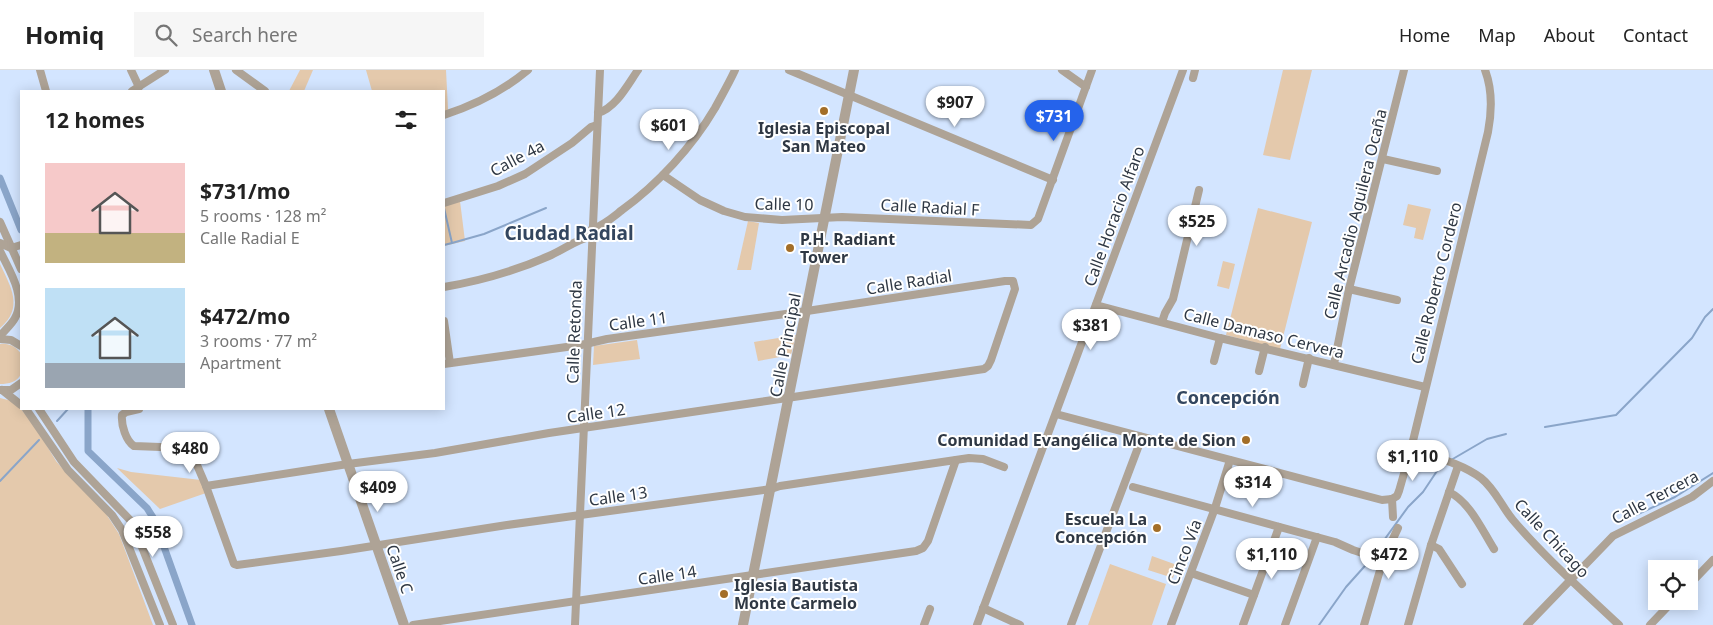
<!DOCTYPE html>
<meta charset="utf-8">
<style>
:root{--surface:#fff;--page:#f6f6f6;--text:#222;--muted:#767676;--line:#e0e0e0;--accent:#2563eb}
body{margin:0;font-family:"Noto Sans",sans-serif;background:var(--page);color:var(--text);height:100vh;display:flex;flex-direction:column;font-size:19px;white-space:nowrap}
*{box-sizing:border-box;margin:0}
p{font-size:16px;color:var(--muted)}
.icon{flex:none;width:28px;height:28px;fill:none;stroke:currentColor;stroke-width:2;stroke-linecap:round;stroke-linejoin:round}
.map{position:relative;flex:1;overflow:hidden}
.sheet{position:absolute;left:20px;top:20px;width:425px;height:320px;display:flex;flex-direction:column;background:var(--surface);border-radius:0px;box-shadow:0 2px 12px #0003}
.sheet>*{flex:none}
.controls{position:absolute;left:1648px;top:490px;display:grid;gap:10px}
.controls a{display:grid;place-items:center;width:50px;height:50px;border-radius:0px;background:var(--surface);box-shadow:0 2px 12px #0003;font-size:25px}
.price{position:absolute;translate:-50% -42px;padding:0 11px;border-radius:18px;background:#fff;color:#222;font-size:16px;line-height:32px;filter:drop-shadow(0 1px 2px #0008)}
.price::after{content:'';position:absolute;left:50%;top:30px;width:15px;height:11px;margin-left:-8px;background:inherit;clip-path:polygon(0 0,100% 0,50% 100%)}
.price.current{background:var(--accent);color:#fff}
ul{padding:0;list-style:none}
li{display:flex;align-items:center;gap:15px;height:125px;padding:0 25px}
li span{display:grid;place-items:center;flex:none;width:140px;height:100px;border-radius:0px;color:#555}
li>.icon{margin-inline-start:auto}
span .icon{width:60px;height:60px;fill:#fffc;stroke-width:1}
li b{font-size:21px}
h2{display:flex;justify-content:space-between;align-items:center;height:60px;padding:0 25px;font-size:21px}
header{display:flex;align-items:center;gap:30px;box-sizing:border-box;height:70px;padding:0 25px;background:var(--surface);border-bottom:1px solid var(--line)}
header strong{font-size:24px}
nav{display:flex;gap:28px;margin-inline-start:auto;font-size:18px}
.search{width:350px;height:45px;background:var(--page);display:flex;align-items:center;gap:12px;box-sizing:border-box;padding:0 18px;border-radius:0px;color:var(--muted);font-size:19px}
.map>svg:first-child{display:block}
</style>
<header>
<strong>Homiq</strong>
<div class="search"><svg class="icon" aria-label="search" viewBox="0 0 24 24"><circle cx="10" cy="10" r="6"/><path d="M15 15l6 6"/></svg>Search here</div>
<nav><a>Home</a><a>Map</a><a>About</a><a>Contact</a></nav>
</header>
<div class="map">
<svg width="1713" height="555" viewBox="0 0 1713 555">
<rect width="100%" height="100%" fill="#d3e5ff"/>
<g fill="#e4c9ac">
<path d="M300,0H313L304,21H289Z"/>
<path d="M366,0H446L448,39L444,48V21H372Z"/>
<path d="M1283,0H1312L1290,90L1263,85Z"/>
<path d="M460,131L465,171L444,176V135Z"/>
<path d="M1408,134L1431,139L1423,170L1414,168L1416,158L1403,155Z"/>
<path d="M1258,138L1312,152L1280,279L1226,265Z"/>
<path d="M748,151L759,153L751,200H737Z"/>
<path d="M1223,191L1235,194L1229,219L1217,216Z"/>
<path d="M0,194C11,217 24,238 0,258Z"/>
<path d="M796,265L791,285L758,291L754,272Z"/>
<path d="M637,270L640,289L593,295L594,276Z"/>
<path d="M0,274C9,273 17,277 21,284V304C17,312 9,314 0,314Z"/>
<path d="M0,328L12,331L21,339L35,356L56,391L69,406L103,439L119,464L153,555H0Z"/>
<path d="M117,398L131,402L201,410L206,423L160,439Z"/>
<path d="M1152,486L1177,495L1173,508L1148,500Z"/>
<path d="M1110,494L1166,514L1152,555H1088Z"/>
</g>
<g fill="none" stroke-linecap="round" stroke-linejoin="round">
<g stroke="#8aa5c9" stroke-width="2">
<path d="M444,138L452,173L444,175"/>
<path d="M452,173L484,164L546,138"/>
<path d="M57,351L68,339"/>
<path d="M1545,357L1616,345L1692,268L1705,247L1713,239"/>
<path d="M1451,390L1487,369L1506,364"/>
<path d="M0,411L39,370"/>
<path d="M1636,445L1675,427L1713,403"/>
<path d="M1374,484L1408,437L1423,422L1441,395L1444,393"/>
<path d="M1319,555L1346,517L1372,488"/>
</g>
<g stroke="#8aa5c9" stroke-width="7">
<path d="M0,108L21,160"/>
<path d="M88,339V381L147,438L154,449L192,555"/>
</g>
<g stroke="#aea396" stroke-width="8">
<path d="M40,0L46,21"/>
<path d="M131,0L139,17"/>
<path d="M236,0L265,21"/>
<path d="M789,0L1053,110"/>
<path d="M1062,0L1086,17"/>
<path d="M1193,8L1195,0"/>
<path d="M132,21L165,0"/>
<path d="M598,43C616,38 628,14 638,0"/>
<path d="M444,45C475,35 503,21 528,0"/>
<path d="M1383,89L1437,101"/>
<path d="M663,105L700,130L724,141L745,147L782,150L842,147L1031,155L1038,149L1092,0"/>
<path d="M444,133L498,116L525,104L572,73L591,57L597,55"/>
<path d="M0,152L21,199"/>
<path d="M592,159C603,156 613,147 622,140C658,114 692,77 715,38C722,25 729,13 735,0"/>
<path d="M0,173L11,178L21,175"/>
<path d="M0,181C9,200 27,227 15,248C12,254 5,260 0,266"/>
<path d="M444,217C480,211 515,201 549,186C563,180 577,169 592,166"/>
<path d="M1349,219L1397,230"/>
<path d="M1096,235L1220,268L1425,317"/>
<path d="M444,251L450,293"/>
<path d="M1162,252L1165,243L1173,229L1199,120"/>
<path d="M0,269L11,270L21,276"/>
<path d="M1214,291L1220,268"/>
<path d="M1334,294L1349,219L1404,0"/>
<path d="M1259,301L1265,277"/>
<path d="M1303,314L1309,288"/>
<path d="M0,320H11L21,313"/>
<path d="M2,320L21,335"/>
<path d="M26,339L68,400L112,445L122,460L160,555"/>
<path d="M39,339L74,392L132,452L173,555"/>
<path d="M139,339L126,342L122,345C121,355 126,371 134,376L186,378L191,381L206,416L234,494L237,495L341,481L507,455L771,419L780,416L969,388L983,389L1004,397"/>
<path d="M1056,344L1382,430L1392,429"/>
<path d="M1411,379C1434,387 1461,393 1481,408C1495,419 1502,437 1513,450C1545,488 1583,521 1619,555"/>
<path d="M206,416L348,394L435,383L549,363L984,299L988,296L991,290L1015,219L1013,211H1005L807,241L607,269L581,275L444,294"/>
<path d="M1133,417L1335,472L1353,480L1383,490"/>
<path d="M1449,422C1470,432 1482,460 1494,479"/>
<path d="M1392,429L1397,426L1399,421L1411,379L1488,62C1492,41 1493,21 1485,0"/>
<path d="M1392,429L1393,447"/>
<path d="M1431,475L1439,479L1462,514"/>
<path d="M1191,503L1254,525"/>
<path d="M1689,515L1713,490"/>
<path d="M983,538L1020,555"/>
<path d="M413,555L916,481L923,478L928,471L956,390"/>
<path d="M575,555L600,0"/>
<path d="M924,555L930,539"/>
<path d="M977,555L1183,0"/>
<path d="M1071,555L1142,367"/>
<path d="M1171,555L1215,438L1230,390"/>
<path d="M1243,555L1279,457"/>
<path d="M1285,555L1317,467"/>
<path d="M1364,555L1383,490L1398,458"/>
<path d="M1408,555L1431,475L1458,396"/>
<path d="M1527,555L1613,466L1692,427L1713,411"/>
<path d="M1650,555L1673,531"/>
</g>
<g stroke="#aea396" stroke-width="10">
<path d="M214,0L221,21"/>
<path d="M329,339L404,555"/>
<path d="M743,555L854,0"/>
</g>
</g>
<g fill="#a36e28" stroke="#fff" stroke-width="2">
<circle cx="824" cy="41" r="5"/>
<circle cx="790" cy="178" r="5"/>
<circle cx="1246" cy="370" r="5"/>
<circle cx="1157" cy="458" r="5"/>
<circle cx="724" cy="524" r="5"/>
</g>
<g text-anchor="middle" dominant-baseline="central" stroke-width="4" stroke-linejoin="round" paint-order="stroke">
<g font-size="16" font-weight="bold" fill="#2f3844" stroke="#fff" text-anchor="start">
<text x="824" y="58" text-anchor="middle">Iglesia Episcopal<tspan x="824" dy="18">San Mateo</tspan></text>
<text x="800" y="169">P.H. Radiant<tspan x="800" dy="18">Tower</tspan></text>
<text x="1236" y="370" text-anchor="end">Comunidad Evangélica Monte de Sion</text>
<text x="1147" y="449" text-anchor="end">Escuela La<tspan x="1147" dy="18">Concepción</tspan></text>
<text x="734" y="515">Iglesia Bautista<tspan x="734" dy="18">Monte Carmelo</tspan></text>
</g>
<g font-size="16" fill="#2f3844" stroke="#fff">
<text transform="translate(517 88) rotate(-28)">Calle 4a</text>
<text transform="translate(784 134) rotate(1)">Calle 10</text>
<text transform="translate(930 137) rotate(3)">Calle Radial F</text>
<text transform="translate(1355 144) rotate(-76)">Calle Arcadio Aguilera Ocaña</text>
<text transform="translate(1114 146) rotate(-70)">Calle Horacio Alfaro</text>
<text transform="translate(909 212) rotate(-9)">Calle Radial</text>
<text transform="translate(1436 213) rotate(-76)">Calle Roberto Cordero</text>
<text transform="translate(638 251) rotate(-8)">Calle 11</text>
<text transform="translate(574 262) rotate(-88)">Calle Retonda</text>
<text transform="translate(1264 263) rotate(14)">Calle Damaso Cervera</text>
<text transform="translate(785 275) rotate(-79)">Calle Principal</text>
<text transform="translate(596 343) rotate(-8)">Calle 12</text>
<text transform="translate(618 426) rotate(-8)">Calle 13</text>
<text transform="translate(1655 427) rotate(-28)">Calle Tercera</text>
<text transform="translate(1552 468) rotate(47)">Calle Chicago</text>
<text transform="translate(1184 482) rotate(-69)">Cinco Vía</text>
<text transform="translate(400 499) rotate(71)">Calle C</text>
<text transform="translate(667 505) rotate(-8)">Calle 14</text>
</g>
<g font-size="18" font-weight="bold" fill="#33465f" stroke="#fff">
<text x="1228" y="327">Concepción</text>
</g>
<g font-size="19" font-weight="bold" fill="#33465f" stroke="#fff">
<text x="569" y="163">Ciudad Radial</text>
</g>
</g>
</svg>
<div class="controls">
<a><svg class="icon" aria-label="locate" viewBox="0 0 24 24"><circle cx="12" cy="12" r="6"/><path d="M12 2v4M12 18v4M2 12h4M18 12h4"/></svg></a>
</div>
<b class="price" style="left:955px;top:58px">$907</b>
<b class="price current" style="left:1054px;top:72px">$731</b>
<b class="price" style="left:669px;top:81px">$601</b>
<b class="price" style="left:1197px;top:177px">$525</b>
<b class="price" style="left:1091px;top:281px">$381</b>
<b class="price" style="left:190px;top:404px">$480</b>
<b class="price" style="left:1413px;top:412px">$1,110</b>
<b class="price" style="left:1253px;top:438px">$314</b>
<b class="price" style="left:378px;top:443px">$409</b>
<b class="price" style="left:153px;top:488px">$558</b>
<b class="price" style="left:1272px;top:510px">$1,110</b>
<b class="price" style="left:1389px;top:510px">$472</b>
<section class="sheet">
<h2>12 homes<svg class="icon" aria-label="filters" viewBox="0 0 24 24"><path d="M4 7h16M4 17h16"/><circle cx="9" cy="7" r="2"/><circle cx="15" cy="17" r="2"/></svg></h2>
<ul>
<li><span style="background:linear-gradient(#f6c9c9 70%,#c2b280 0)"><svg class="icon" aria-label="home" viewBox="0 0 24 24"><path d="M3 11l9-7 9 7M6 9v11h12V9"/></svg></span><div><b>$731/mo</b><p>5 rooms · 128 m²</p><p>Calle Radial E</p></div></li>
<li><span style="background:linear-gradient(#bfe0f5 75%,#9aa5b1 0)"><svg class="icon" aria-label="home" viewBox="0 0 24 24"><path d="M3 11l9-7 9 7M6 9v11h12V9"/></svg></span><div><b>$472/mo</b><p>3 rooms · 77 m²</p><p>Apartment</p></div></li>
</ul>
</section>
</div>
